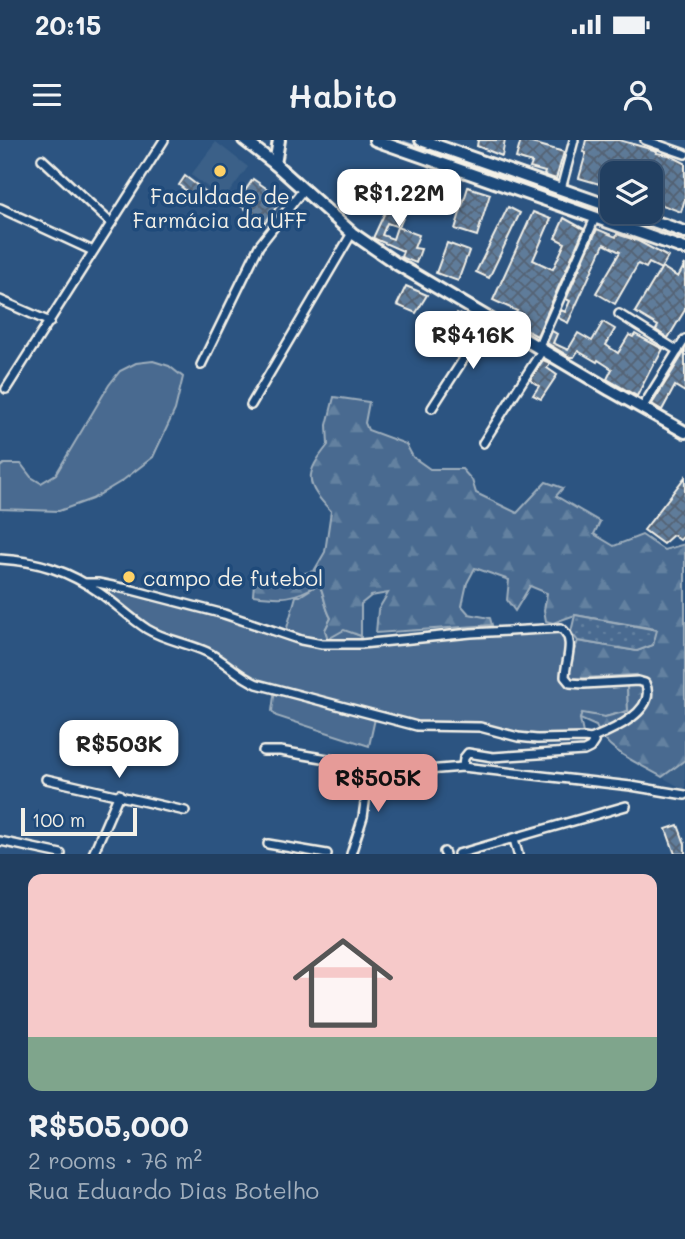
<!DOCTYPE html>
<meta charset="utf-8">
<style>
:root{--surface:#213f61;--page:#294667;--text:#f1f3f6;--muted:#a2afbd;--line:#3e5876;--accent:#e69b98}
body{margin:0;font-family:Mali,sans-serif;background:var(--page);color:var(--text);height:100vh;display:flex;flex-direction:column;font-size:26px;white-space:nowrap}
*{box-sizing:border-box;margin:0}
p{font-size:23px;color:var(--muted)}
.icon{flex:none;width:38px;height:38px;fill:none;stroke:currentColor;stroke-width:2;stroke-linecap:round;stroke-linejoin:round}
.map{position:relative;height:714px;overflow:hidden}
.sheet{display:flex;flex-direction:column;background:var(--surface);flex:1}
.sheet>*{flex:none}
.fabs{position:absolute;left:600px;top:21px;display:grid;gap:14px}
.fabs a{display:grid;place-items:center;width:63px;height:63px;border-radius:14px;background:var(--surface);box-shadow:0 7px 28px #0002,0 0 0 2px var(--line);font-size:35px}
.scale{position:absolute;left:21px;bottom:18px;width:116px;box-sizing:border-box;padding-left:7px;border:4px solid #f4f1e8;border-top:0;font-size:19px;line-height:24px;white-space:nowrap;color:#f4f1e8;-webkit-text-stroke:5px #1f4a7a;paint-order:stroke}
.price{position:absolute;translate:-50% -60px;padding:0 16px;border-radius:14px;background:#fff;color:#222;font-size:23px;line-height:46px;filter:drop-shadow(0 2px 4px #0008)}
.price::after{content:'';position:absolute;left:50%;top:42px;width:21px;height:16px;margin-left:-10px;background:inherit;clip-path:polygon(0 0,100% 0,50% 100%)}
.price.selected{background:var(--accent);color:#111}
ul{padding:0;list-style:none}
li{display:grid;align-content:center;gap:14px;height:371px;padding:0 28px}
li span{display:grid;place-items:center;height:217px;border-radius:14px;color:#555}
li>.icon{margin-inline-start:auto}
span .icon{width:126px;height:126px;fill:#fffc;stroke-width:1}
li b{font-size:30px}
.status{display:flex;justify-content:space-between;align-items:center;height:49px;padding:0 35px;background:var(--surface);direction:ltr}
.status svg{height:19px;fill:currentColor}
header{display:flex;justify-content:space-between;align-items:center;height:91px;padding:0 28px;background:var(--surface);font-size:32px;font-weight:600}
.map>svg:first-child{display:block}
</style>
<div class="status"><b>20:15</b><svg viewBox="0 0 49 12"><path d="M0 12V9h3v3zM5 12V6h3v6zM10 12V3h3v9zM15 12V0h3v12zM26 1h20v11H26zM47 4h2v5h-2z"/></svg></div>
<header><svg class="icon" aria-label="menu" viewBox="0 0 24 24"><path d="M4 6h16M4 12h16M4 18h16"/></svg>Habito<svg class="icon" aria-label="person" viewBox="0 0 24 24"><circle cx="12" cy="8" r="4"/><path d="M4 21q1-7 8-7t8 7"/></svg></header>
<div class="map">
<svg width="685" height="714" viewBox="0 0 685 714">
<defs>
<pattern id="forest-firs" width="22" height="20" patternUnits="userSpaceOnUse" patternTransform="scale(1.75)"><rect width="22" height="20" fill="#496b90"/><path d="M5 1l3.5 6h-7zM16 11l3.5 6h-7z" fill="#6481a0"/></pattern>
<pattern id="park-dots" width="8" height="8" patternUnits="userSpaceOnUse" patternTransform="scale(1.75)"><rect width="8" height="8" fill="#496b90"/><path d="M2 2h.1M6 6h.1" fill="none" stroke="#6481a0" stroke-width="1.8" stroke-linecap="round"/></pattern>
<pattern id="building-cross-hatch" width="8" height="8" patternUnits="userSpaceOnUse" patternTransform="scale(1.75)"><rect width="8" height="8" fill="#5e7b9a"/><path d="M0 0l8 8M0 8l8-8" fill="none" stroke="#556474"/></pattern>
</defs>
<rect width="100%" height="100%" fill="#2c5481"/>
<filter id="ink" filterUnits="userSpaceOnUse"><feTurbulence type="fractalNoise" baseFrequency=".0143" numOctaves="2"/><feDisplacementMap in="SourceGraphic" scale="14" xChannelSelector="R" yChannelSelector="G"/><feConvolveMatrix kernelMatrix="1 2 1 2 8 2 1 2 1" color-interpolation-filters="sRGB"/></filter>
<g filter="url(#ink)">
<g fill="#3b6088">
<path d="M216,2L248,27L224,59L191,35Z"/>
<path d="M685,620V650L662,637Z"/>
</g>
<g fill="#496b90" stroke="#9eaebc" stroke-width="2">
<path d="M153,221L169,226L183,237L175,270L153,317L122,341L92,359L59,371L0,369V327L4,324H21L31,337L41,343L56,334L109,245L120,231L136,223Z"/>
<path d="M86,443L132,450L285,495L296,456H300L319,444C325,455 324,466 331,478L325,490L328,498L344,489L361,496V503L556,488L568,495L565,533L570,543L627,540L628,571L605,577L582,574L580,579L584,598L562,599L492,590L437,587L376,574L369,606L276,576L272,571L275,549L257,544L217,517L165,497Z"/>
</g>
<path fill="url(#forest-firs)" stroke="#9eaebc" stroke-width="2" d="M334,257L369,262L365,283L368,290L406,304L413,317L430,329H462L472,340L476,353L517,373L546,342L563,348L556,356L600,382L594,394L614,406L642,395L664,410L685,404V620L662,637C640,624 606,611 596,586L580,579L582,573L605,577L628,571L627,546L636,535L569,539L568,525L578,501L637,511L653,505L656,489L575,475L553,483L546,481L544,470L547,453L530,446L515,471L507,460L509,440L475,428L467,443L462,466L469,474L490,478L492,485L376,493L378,470L388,453L371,456L361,464V496L344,490L328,499L325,490L331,478C324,466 325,455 319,444C294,459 282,459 253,455L254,443L275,440L314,431L325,412L331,371C304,343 305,334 328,305L327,285Z"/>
<path fill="url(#park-dots)" stroke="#9eaebc" stroke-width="2" d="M575,475L657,490L653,505L637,511L578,501L571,492Z"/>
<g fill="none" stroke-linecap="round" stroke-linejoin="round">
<path stroke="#a7b4c0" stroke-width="2.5" d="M404,2L685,101"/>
</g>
<g fill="url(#building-cross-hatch)" stroke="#f4f1e8" stroke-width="2">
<path d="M478,0H505L502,16L477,6Z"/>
<path d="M521,0L564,12L556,39L544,35L545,32L530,28L532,23L516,18Z"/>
<path d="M586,0H619L657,11L656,13L669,15L685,23V59L681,72L657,63L658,59L651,57L652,30L635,25L633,33H612L611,52L602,50L603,45L579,38L586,13L583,12Z"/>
<path d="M185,36L206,52L199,61L179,45Z"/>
<path d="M253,39L282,59L265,83L237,63Z"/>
<path d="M468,47L490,54L477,96L455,89Z"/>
<path d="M394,53L411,59L399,87L387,83L382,95L393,99L397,87L419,95L414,108L421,109L416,123L401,117L403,111L373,98Z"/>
<path d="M508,67L520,73L489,138L476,132Z"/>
<path d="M533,72L551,79L533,120L550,128L553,129L565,103L555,98L564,78L584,89L537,196L511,182L517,171L493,160Z"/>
<path d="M597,89L616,97L617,94L638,101L668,117L661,129L649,123L646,128L638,124L615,164L596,153L620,112L604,104L568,183L558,178L561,170L565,172L570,161L566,159Z"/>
<path d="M447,103L469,111L458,141L436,133Z"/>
<path d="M685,124V170L668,198L656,190L658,186L635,172L662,127L678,137Z"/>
<path d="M406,146L427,155L416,173L397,165Z"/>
<path d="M457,173L466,178L461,191L451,184Z"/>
<path d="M603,182L615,189L606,205L618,213L629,195L633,197L635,194L663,209L656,222L655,221L637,256L607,239L612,229L598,220L597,222L578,211L574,217H570L547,203L552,191L557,194L553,203L568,210L578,193L592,201Z"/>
<path d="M685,211V252L675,246L662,270L652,264Z"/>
<path d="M543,220L550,223L547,228L557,235L541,259L533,255L539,246L530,240Z"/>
<path d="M685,337V395L680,400L673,395L663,404L644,390Z"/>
<path d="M678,685L685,704V714H675L666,689Z"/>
</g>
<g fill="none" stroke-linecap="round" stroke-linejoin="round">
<g stroke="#f4f1e8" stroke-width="12">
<g id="street">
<path d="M645,0L685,14"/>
<path d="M42,19L111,83"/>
<path d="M561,49L574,0"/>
<path d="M0,68L93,111"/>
<path d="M0,160L50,182"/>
<path d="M619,174L678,211"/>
<path d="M539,206L595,78"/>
<path d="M201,225L259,106L303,50"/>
<path d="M6,249L164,0"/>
<path d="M251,265L352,93"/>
<path d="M432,268L490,178"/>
<path d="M642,268L685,199"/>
<path d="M483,303L543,209"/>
<path d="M0,419C38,421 69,431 100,453C116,464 130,478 147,489C165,500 188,503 207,512C225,521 238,536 257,544L417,586L480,587L518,597L537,599L584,598L591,599L594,602L590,608L584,611L493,617L468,613L464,618L463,627"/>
<path d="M86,443H98L132,450L224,474L301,500L322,504H361L471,493L561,488C577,500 565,521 565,537L570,543L584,544L638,541L645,543C659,571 610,591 591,599"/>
<path d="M263,611H280L370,626L363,677L351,714"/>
<path d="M408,629L427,630L463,627L631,646L685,655"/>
<path d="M46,639L185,671"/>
<path d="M514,699L518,714"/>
<path d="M0,701L61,714"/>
<path d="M268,704L327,714"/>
<path d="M444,712L445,714"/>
<path d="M93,714L119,654"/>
<path d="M458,714L626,666"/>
</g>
</g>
<g stroke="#f4f1e8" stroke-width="16">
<g id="secondary">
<path d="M244,0L275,24L352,93L397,124L610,250L685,292"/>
<path d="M375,0L685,109"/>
<path d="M421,0L612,67"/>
<path d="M275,24L279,0"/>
<path d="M627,72L685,92"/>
</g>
</g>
<use href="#street" stroke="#1f4a7a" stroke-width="7"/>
<use href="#secondary" stroke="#1f4a7a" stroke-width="10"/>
</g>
</g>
<g fill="#ffd166" stroke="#1f4a7a" stroke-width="2.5">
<circle cx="220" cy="31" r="7"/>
<circle cx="129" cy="437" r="7"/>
</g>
<g text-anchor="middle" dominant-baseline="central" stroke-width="7" stroke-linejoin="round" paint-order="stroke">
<g font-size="21" fill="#f4f1e8" stroke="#1f4a7a">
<text x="220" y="55">Faculdade de<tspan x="220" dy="24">Farmácia da UFF</tspan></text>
<text x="143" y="437" text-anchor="start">campo de futebol</text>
</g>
</g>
</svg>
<div class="fabs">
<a><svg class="icon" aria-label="layers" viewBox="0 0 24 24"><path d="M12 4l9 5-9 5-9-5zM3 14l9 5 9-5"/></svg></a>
</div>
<div class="scale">100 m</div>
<b class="price" style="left:399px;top:89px">R$1.22M</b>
<b class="price" style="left:473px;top:231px">R$416K</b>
<b class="price" style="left:119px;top:640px">R$503K</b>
<b class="price selected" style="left:378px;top:674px">R$505K</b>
</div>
<section class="sheet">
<ul>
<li><span style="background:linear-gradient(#f6c9c9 75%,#7fa58c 0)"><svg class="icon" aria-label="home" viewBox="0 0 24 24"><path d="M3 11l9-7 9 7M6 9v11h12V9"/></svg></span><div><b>R$505,000</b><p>2 rooms · 76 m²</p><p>Rua Eduardo Dias Botelho</p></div></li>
</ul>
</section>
